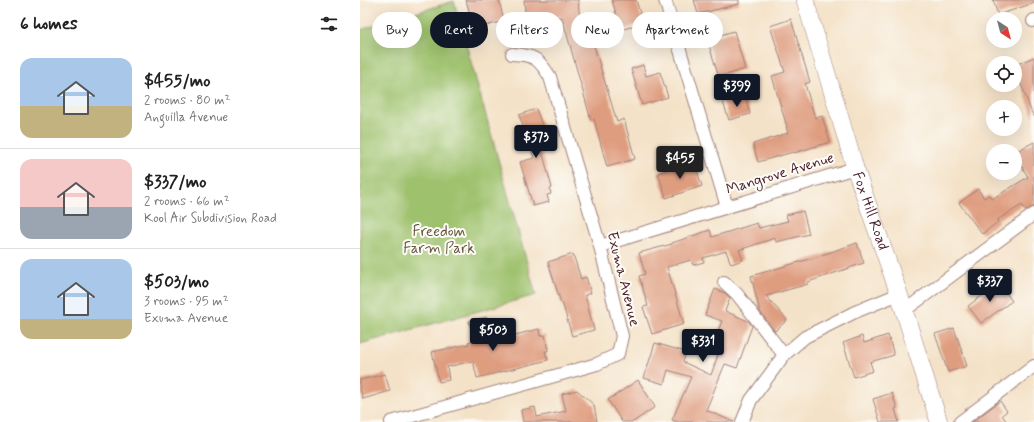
<!DOCTYPE html>
<meta charset="utf-8">
<style>
:root{--surface:#fff;--page:#f6f6f6;--text:#222;--muted:#767676;--line:#e0e0e0;--accent:#111827}
body{margin:0;font-family:Mynerve,sans-serif;background:var(--page);color:var(--text);height:100vh;display:flex;flex-direction:column;font-size:15px;white-space:nowrap}
*{box-sizing:border-box;margin:0}
p{font-size:13px;color:var(--muted)}
.icon{flex:none;width:22px;height:22px;fill:none;stroke:currentColor;stroke-width:2;stroke-linecap:round;stroke-linejoin:round}
.map{position:relative;flex:1;overflow:hidden}
.side{display:flex;flex-direction:column;background:var(--surface);width:360px}
.side>*{flex:none}
.banner{position:absolute;left:12px;top:12px;width:380px;height:36px;display:flex;gap:8px}
.needle{width:26px;rotate:144deg}
.tools{position:absolute;left:626px;top:12px;display:grid;gap:8px}
.tools a{display:grid;place-items:center;width:36px;height:36px;border-radius:50%;background:var(--surface);box-shadow:0 4px 16px #0002;font-size:20px}
.price{position:absolute;translate:-50% -34px;padding:0 9px;border-radius:4px;background:var(--accent);color:#fff;font-size:13px;line-height:26px;filter:drop-shadow(0 1px 2px #0008)}
.price::after{content:'';position:absolute;left:50%;top:24px;width:12px;height:9px;margin-left:-6px;background:inherit;clip-path:polygon(0 0,100% 0,50% 100%)}
.price.current{background:#222;color:#fff}
ul{padding:0;list-style:none}
li{display:flex;align-items:center;gap:12px;height:100px;padding:0 20px}
li+li{border-top:1px solid var(--line)}
li span{display:grid;place-items:center;flex:none;width:112px;height:80px;border-radius:12px;color:#555}
li>.icon{margin-inline-start:auto}
span .icon{width:48px;height:48px;fill:#fffc;stroke-width:1}
li b{font-size:17px}
h2{display:flex;justify-content:space-between;align-items:center;height:48px;padding:0 20px;font-size:17px}
.chip{padding:0 14px;border-radius:18px;background:var(--surface);box-shadow:0 4px 16px #0002;font-size:14px;line-height:36px}
.chip.current{background:var(--accent);color:#fff}
main{display:flex;flex:1;min-height:0}
.map>svg:first-child{display:block}
</style>
<main>
<section class="side">
<h2>6 homes<svg class="icon" aria-label="filters" viewBox="0 0 24 24"><path d="M4 7h16M4 17h16"/><circle cx="9" cy="7" r="2"/><circle cx="15" cy="17" r="2"/></svg></h2>
<ul>
<li><span style="background:linear-gradient(#a9c7e8 60%,#c2b280 0)"><svg class="icon" aria-label="home" viewBox="0 0 24 24"><path d="M3 11l9-7 9 7M6 9v11h12V9"/></svg></span><div><b>$455/mo</b><p>2 rooms · 80 m²</p><p>Anguilla Avenue</p></div></li>
<li><span style="background:linear-gradient(#f6c9c9 60%,#9aa5b1 0)"><svg class="icon" aria-label="home" viewBox="0 0 24 24"><path d="M3 11l9-7 9 7M6 9v11h12V9"/></svg></span><div><b>$337/mo</b><p>2 rooms · 66 m²</p><p>Kool Air Subdivision Road</p></div></li>
<li><span style="background:linear-gradient(#a9c7e8 75%,#c2b280 0)"><svg class="icon" aria-label="home" viewBox="0 0 24 24"><path d="M3 11l9-7 9 7M6 9v11h12V9"/></svg></span><div><b>$503/mo</b><p>3 rooms · 95 m²</p><p>Exuma Avenue</p></div></li>
</ul>
</section>
<div class="map">
<svg width="674" height="422" viewBox="0 0 674 422">
<rect width="100%" height="100%" fill="#fdfcf7"/>
<filter id="ink" filterUnits="userSpaceOnUse"><feTurbulence type="fractalNoise" baseFrequency=".025" numOctaves="2"/><feDisplacementMap in="SourceGraphic" scale="8" xChannelSelector="R" yChannelSelector="G"/><feConvolveMatrix kernelMatrix="1 2 1 2 8 2 1 2 1" color-interpolation-filters="sRGB"/></filter>
<filter id="wash" filterUnits="userSpaceOnUse"><feTurbulence type="fractalNoise" baseFrequency=".012" numOctaves="4" result="noise"/><feDisplacementMap in="SourceGraphic" scale="16" xChannelSelector="R" yChannelSelector="G"/><feGaussianBlur stdDeviation="0.9" result="paint"/><feColorMatrix in="noise" values="0 0 0 0 0 0 0 0 0 0 0 0 0 0 0 0 0 1.4 0 .05"/><feComposite in="paint" operator="in"/></filter>
<g filter="url(#wash)">
<rect width="100%" height="100%" fill="#f4e2c8"/>
<path fill="#9dc16c" stroke="#74704c" d="M94,1L176,295L0,344V30Z"/>
<g id="blocks">
<g fill="#df9d80">
<path d="M106,0H139L144,21L114,29Z"/>
<path d="M164,0H218L221,29L228,26L257,122L264,119L275,159L247,167L234,119L231,120L202,17L166,21Z"/>
<path d="M252,0H276L283,23L261,30Z"/>
<path d="M334,0H379V4L338,14Z"/>
<path d="M633,0H674V3L638,15Z"/>
<path d="M431,19L450,82L445,84L455,118L462,116L470,142L434,153L433,152L398,162L393,144L428,133L426,127H427L412,76L425,72L410,26Z"/>
<path d="M374,31L385,69L359,77L347,39Z"/>
<path d="M674,57V116H673L655,68V65Z"/>
<path d="M283,65L286,76L300,72L308,97L282,105L271,69Z"/>
<path d="M385,96L390,114L369,120L363,102Z"/>
<path d="M176,109L189,144L181,147L192,188L190,189L191,194L187,195L189,202L173,206L160,162L174,158L159,115Z"/>
<path d="M674,142V206L666,211L662,205L637,220L638,222L622,234L599,203L618,189L624,198L629,195L632,199L668,177L655,155V152Z"/>
<path d="M334,161L342,186L306,198L298,173Z"/>
<path d="M443,211L449,234L416,242L415,238L379,250L383,260L371,264L366,251L343,258L344,262L333,265L331,260L307,267L324,324L292,334L283,307L288,306L279,276L285,274L279,253L312,244V243L350,230L352,237L397,223L399,228L428,221L426,215Z"/>
<path d="M497,243L504,263L448,282V284L406,296L427,320L415,331L400,312L391,276L453,258Z"/>
<path d="M213,254L221,279L226,277L231,293L225,295L234,330L212,336L202,302L201,303L188,262Z"/>
<path d="M639,283L652,301L621,323L608,306Z"/>
<path d="M355,289L365,293L370,298L365,311L388,321L392,326L377,368L365,364L346,410L374,422H318L312,420L331,377L308,370L304,384L284,378L295,343L326,352L323,362L351,375L359,352L351,349L362,321L345,315Z"/>
<path d="M127,317L131,334L141,331L143,338L179,329L180,336L185,335L188,351H185L188,360L117,378L113,361L87,367L89,380L79,382L72,352L109,344L108,342L114,340L109,321Z"/>
<path d="M594,328L607,366L588,372L575,334Z"/>
<path d="M528,335L534,355L510,362L513,371L494,377L483,343L502,336L504,343Z"/>
<path d="M25,374L30,391L3,399L0,389V380Z"/>
<path d="M278,380L295,407L273,422H262L248,400Z"/>
<path d="M217,390L234,405L237,422H163L161,410L175,407L177,417L206,411L202,394Z"/>
<path d="M532,393L537,408L535,409L539,422H520L513,399Z"/>
<path d="M640,401L647,411L642,415L647,422H612Z"/>
</g>
</g>
</g>
<g filter="url(#ink)">
<use href="#blocks" fill-opacity="0" stroke="#9f807a" stroke-width="1"/>
<g fill="none" stroke-linecap="round" stroke-linejoin="round">
<g stroke="#9f807a" stroke-width="14">
<g id="street">
<path d="M305,0L367,207"/>
<path d="M673,21L674,20"/>
<path d="M240,246L495,168"/>
<path d="M364,282L377,294L424,355"/>
<path d="M544,311L674,214"/>
<path d="M31,422L237,364L258,354L262,336L240,246L190,77C179,59 175,55 152,54"/>
<path d="M382,422L391,400L424,355L445,337L495,312L539,294"/>
<path d="M600,422L674,366"/>
</g>
</g>
<g stroke="#9f807a" stroke-width="18">
<g id="secondary">
<path id="s1" d="M445,0L495,168L539,294L579,422"/>
</g>
</g>
<use href="#street" stroke="#fff" stroke-width="12"/>
<use href="#secondary" stroke="#fff" stroke-width="17"/>
</g>
</g>
<g text-anchor="middle" dominant-baseline="central" stroke-width="4" stroke-linejoin="round" paint-order="stroke">
<g font-size="15" fill="#4a1f2b" stroke="#fdfcf7">
<text transform="translate(420 174) rotate(-17)">Mangrove Avenue</text>
<text stroke="none"><textPath href="#s1" startOffset="221">Fox Hill Road</textPath></text>
<text transform="translate(263 279) rotate(76)">Exuma Avenue</text>
</g>
<g font-size="15" fill="#675842" stroke="#fdfcf7">
<text x="79" y="232">Freedom<tspan x="79" dy="17">Farm Park</tspan></text>
</g>
</g>
</svg>
<div class="tools">
<a><svg class="needle" viewBox="-14 -14 28 28"><path d="M0-13l5 13h-10z" fill="#e53935"/><path d="M0 13l5-13h-10z" fill="#767676"/></svg></a>
<a><svg class="icon" aria-label="locate" viewBox="0 0 24 24"><circle cx="12" cy="12" r="6"/><path d="M12 2v4M12 18v4M2 12h4M18 12h4"/></svg></a>
<a>+</a>
<a>−</a>
</div>
<b class="price" style="left:377px;top:108px">$399</b>
<b class="price" style="left:176px;top:159px">$373</b>
<b class="price current" style="left:320px;top:180px">$455</b>
<b class="price" style="left:630px;top:303px">$337</b>
<b class="price" style="left:133px;top:352px">$503</b>
<b class="price" style="left:343px;top:363px">$331</b>
<div class="banner">
<a class="chip">Buy</a>
<a class="chip current">Rent</a>
<a class="chip">Filters</a>
<a class="chip">New</a>
<a class="chip">Apartment</a>
</div>
</div>
</main>
